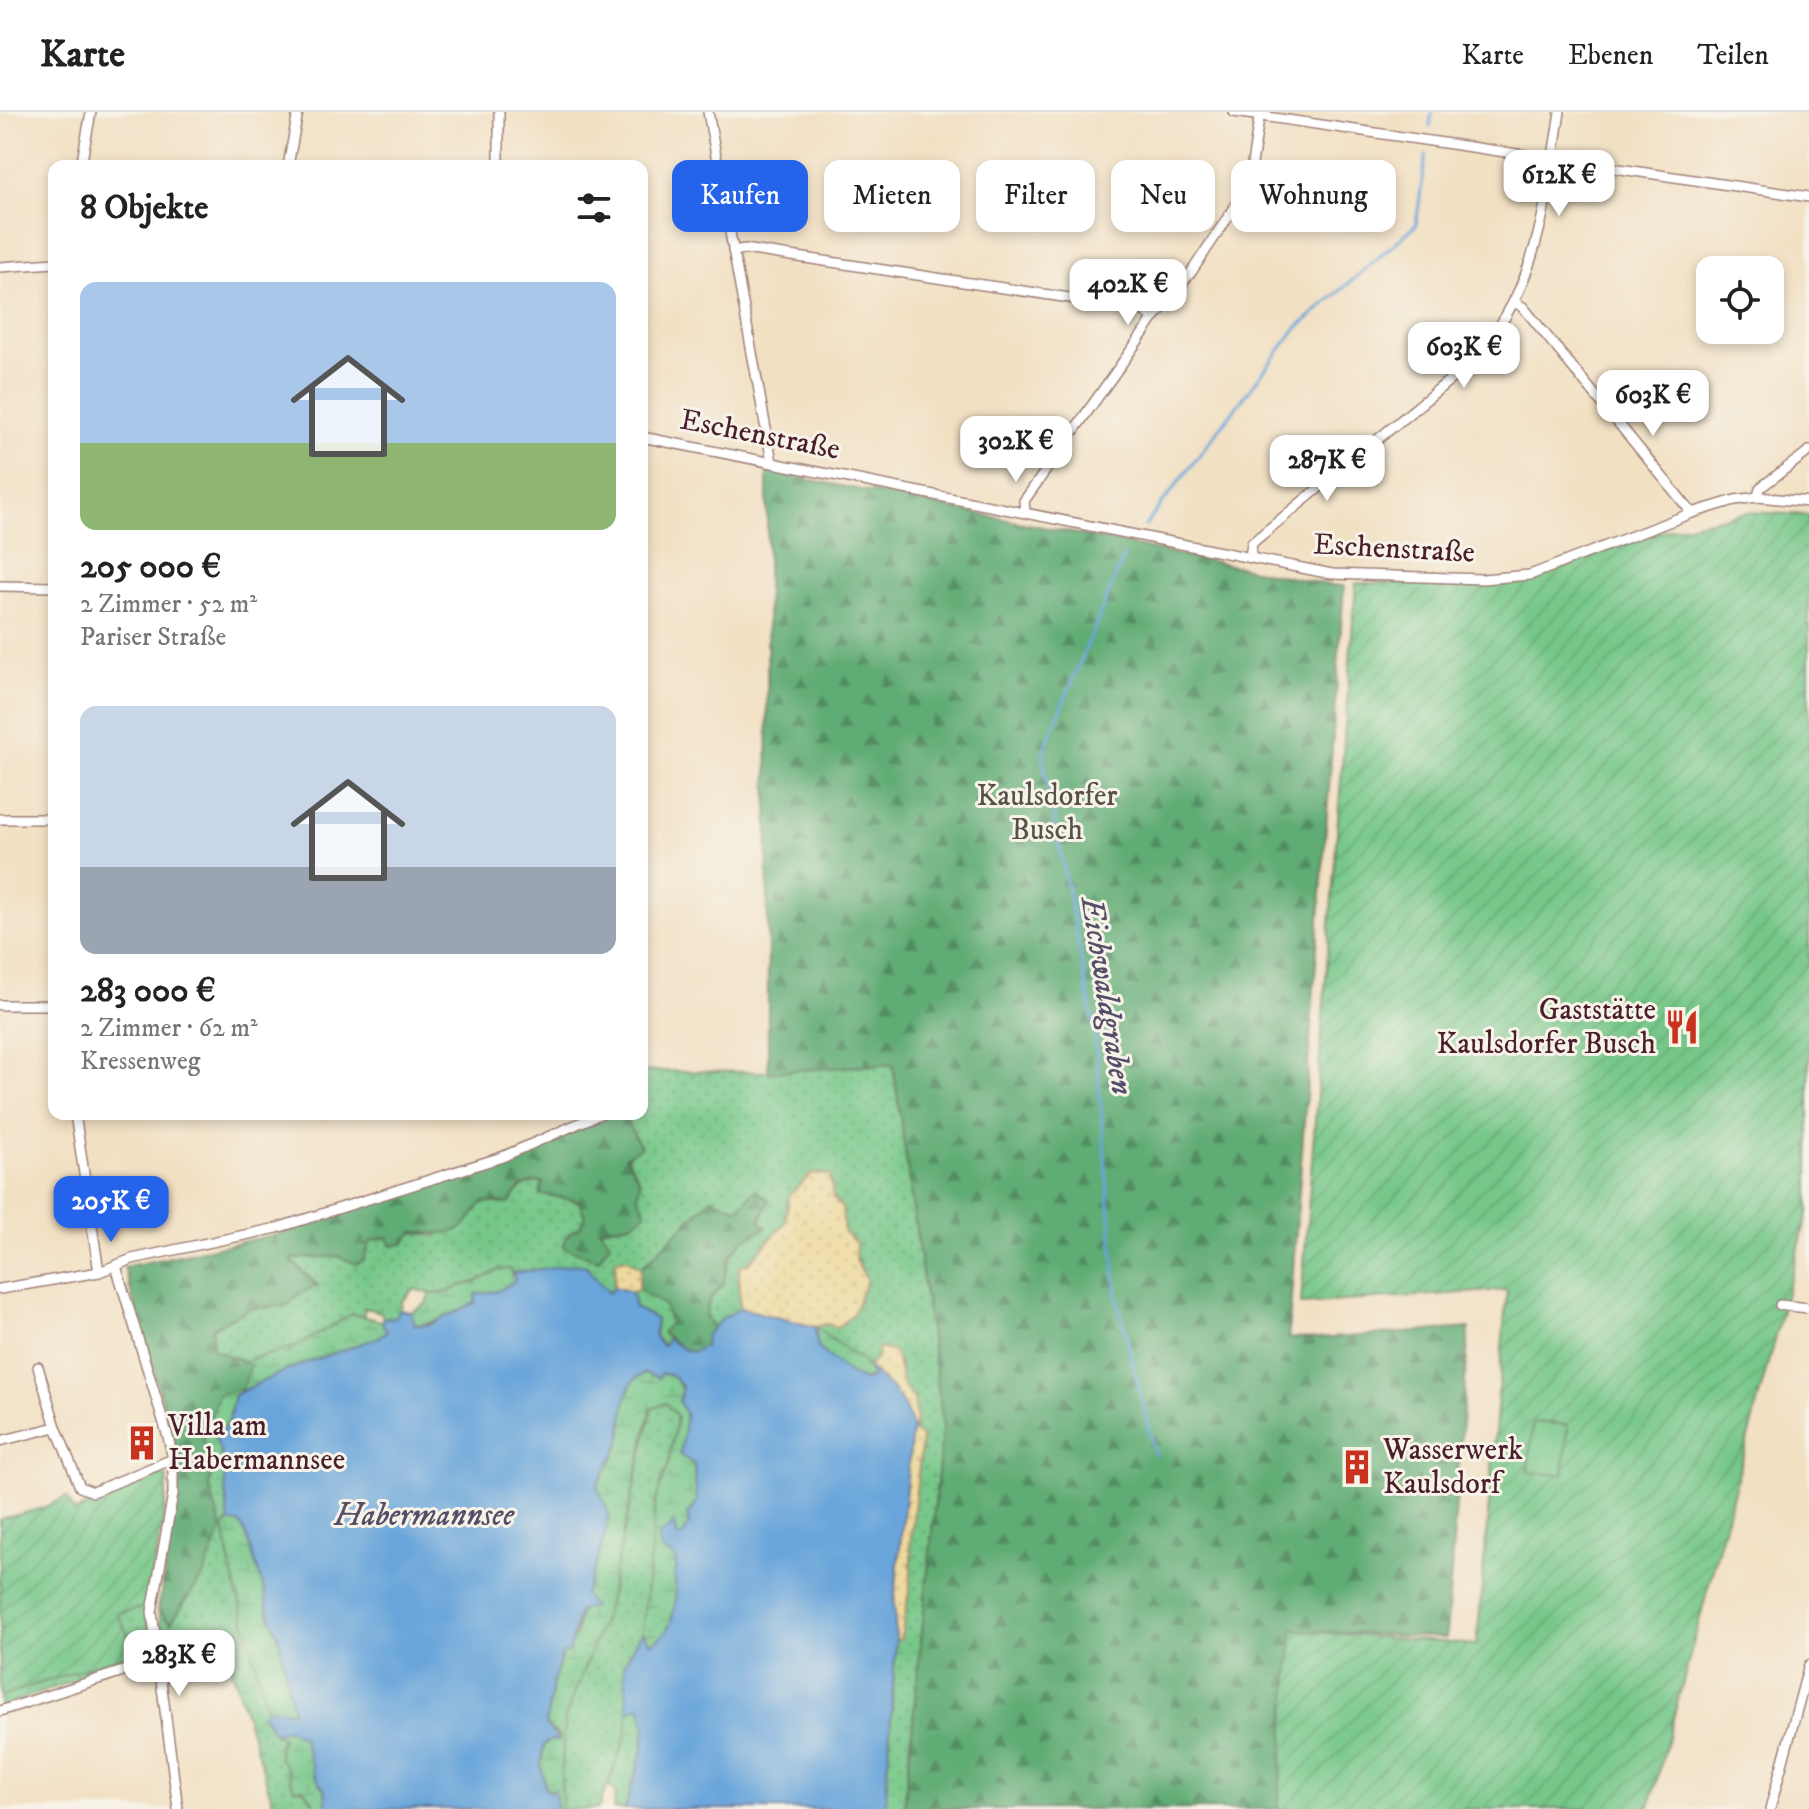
<!DOCTYPE html>
<html lang="de">
<meta charset="utf-8">
<style>
:root{--surface:#fff;--page:#f2f2f2;--text:#222;--muted:#767676;--line:#e0e0e0;--accent:#2563eb}
body{margin:0;font-family:"IM FELL DW Pica",serif;background:var(--page);color:var(--text);height:100vh;display:flex;flex-direction:column;font-size:30px;white-space:nowrap}
*{box-sizing:border-box;margin:0}
p{font-size:26px;color:var(--muted)}
.icon{flex:none;width:44px;height:44px;fill:none;stroke:currentColor;stroke-width:2;stroke-linecap:round;stroke-linejoin:round}
.map{position:relative;flex:1;overflow:hidden}
.drawer{position:absolute;left:48px;top:48px;width:600px;height:960px;display:flex;flex-direction:column;background:var(--surface);border-radius:16px;box-shadow:0 4px 12px #0003}
.drawer>*{flex:none}
.banner{position:absolute;left:672px;top:48px;width:760px;height:72px;display:flex;gap:16px}
.controls{position:absolute;left:1696px;top:144px;display:grid;gap:16px}
.controls a{display:grid;place-items:center;width:88px;height:88px;border-radius:16px;background:var(--surface);box-shadow:0 4px 12px #0003;font-size:40px}
.price{position:absolute;translate:-50% -68px;padding:0 18px;border-radius:16px;background:#fff;color:#222;font-size:26px;line-height:52px;filter:drop-shadow(0 2px 4px #0008)}
.price::after{content:'';position:absolute;left:50%;top:48px;width:24px;height:18px;margin-left:-12px;background:inherit;clip-path:polygon(0 0,100% 0,50% 100%)}
.price.selected{background:var(--accent);color:#fff}
ul{padding:0;list-style:none}
li{display:grid;align-content:center;gap:16px;height:424px;padding:0 32px}
li span{display:grid;place-items:center;height:248px;border-radius:16px;color:#555}
li>.icon{margin-inline-start:auto}
span .icon{width:144px;height:144px;fill:#fffc;stroke-width:1}
li b{font-size:34px}
h2{display:flex;justify-content:space-between;align-items:center;height:96px;padding:0 32px;font-size:34px}
.pill{padding:0 28px;border-radius:16px;background:var(--surface);box-shadow:0 4px 12px #0003;font-size:28px;line-height:72px}
.pill.selected{background:var(--accent);color:#fff}
header{display:flex;align-items:center;gap:48px;box-sizing:border-box;height:112px;padding:0 40px;background:var(--surface);border-bottom:2px solid var(--line)}
header strong{font-size:38px}
nav{display:flex;gap:44px;margin-inline-start:auto;font-size:28px}
.map>svg:first-child{display:block}
</style>
<header>
<strong>Karte</strong>
<nav><a>Karte</a><a>Ebenen</a><a>Teilen</a></nav>
</header>
<div class="map">
<svg width="1809" height="1697" viewBox="0 0 1809 1697">
<defs>
<pattern id="grass-dots" width="8" height="8" patternUnits="userSpaceOnUse" patternTransform="scale(2)"><rect width="8" height="8" fill="#76c789"/><path d="M2 2h.1M6 6h.1" fill="none" stroke="#68aa76" stroke-width="1.8" stroke-linecap="round"/></pattern>
<pattern id="forest-firs" width="22" height="20" patternUnits="userSpaceOnUse" patternTransform="scale(2)"><rect width="22" height="20" fill="#60ac75"/><path d="M5 1l3.5 6h-7zM16 11l3.5 6h-7z" fill="#518b60"/></pattern>
<pattern id="wetland-marsh" width="20" height="14" patternUnits="userSpaceOnUse" patternTransform="scale(2)"><rect width="20" height="14" fill="#76c789"/><path d="M1 5h8M5 5V1M11 12h8M15 12V8" fill="none" stroke="#68aa76"/></pattern>
<pattern id="sand-dots" width="8" height="8" patternUnits="userSpaceOnUse" patternTransform="scale(2)"><rect width="8" height="8" fill="#eeda9e"/><path d="M2 2h.1M6 6h.1" fill="none" stroke="#cebb88" stroke-width="1.8" stroke-linecap="round"/></pattern>
<pattern id="garden-furrows" width="10" height="10" patternUnits="userSpaceOnUse" patternTransform="scale(2)"><rect width="10" height="10" fill="#76c789"/><path d="M-1 1l2-2M0 10L10 0M9 11l2-2" fill="none" stroke="#68aa76"/></pattern>
</defs>
<rect width="100%" height="100%" fill="#f7f3e8"/>
<filter id="ink" filterUnits="userSpaceOnUse"><feTurbulence type="fractalNoise" baseFrequency=".0125" numOctaves="2"/><feDisplacementMap in="SourceGraphic" scale="16" xChannelSelector="R" yChannelSelector="G"/><feConvolveMatrix kernelMatrix="1 2 1 2 8 2 1 2 1" color-interpolation-filters="sRGB"/></filter>
<filter id="wash" filterUnits="userSpaceOnUse"><feTurbulence type="fractalNoise" baseFrequency=".006" numOctaves="4" result="noise"/><feDisplacementMap in="SourceGraphic" scale="32" xChannelSelector="R" yChannelSelector="G"/><feGaussianBlur stdDeviation="1.8" result="paint"/><feColorMatrix in="noise" values="0 0 0 0 0 0 0 0 0 0 0 0 0 0 0 0 0 1.4 0 .05"/><feComposite in="paint" operator="in"/></filter>
<g filter="url(#wash)">
<rect width="100%" height="100%" fill="#f2e0c3"/>
<g fill="url(#grass-dots)" stroke="#60735a" stroke-width="2">
<path d="M893,952L943,1312L904,1697H885L896,1528L901,1527L912,1444L910,1433L922,1327L913,1319L916,1307L903,1275L899,1251L878,1244L868,1255L815,1215L826,1212L838,1214L852,1202L867,1168L844,1120L842,1096L789,1084L785,1111L748,1152L739,1155L740,1196L713,1216L705,1204L710,1187L723,1173L730,1144L743,1128L766,1116L738,1097L712,1086L641,1156L625,1146L616,1148L614,1175L609,1182L586,1154C571,1151 561,1155 547,1157C536,1159 525,1159 513,1161L509,1157L445,1181L430,1182L414,1177L402,1189L401,1196L396,1205L383,1206L381,1200L364,1196V1205L352,1202L296,1235L241,1250L212,1237V1216L248,1197L288,1193L298,1182L318,1174L291,1147L338,1144L363,1149L370,1129L413,1120L435,1124L484,1090L509,1092C518,1076 525,1070 543,1070L540,1082L579,1089L585,1105L580,1115L568,1122L631,1112L640,1070L626,1044L640,1035L620,1002H642V959L768,960Z"/>
<path d="M666,1291L677,1304L668,1354L660,1371L642,1520L624,1552L628,1599L626,1625L598,1697H562L561,1664L565,1606L606,1499L652,1297Z"/>
<path d="M207,1316C226,1329 227,1388 229,1411L224,1413L231,1455L267,1596L263,1601L283,1626L285,1651L294,1677L302,1676L313,1689L311,1697H275L226,1539L170,1556L158,1498L170,1510L221,1418L209,1373L213,1348L203,1330Z"/>
<path d="M146,1495L150,1539L148,1542L0,1595V1584L136,1540L116,1501Z"/>
</g>
<g fill="url(#forest-firs)" stroke="#556650" stroke-width="2">
<path d="M767,359L1328,473L1344,474L1288,1226L1317,1227L1469,1216L1446,1526L1293,1518L1278,1697H904L943,1312L893,952L768,960Z"/>
<path d="M612,1002L622,1003L641,1035L626,1044L640,1070L638,1083L646,1101L631,1112L599,1116L610,1131L598,1148L563,1135L568,1122L580,1115L585,1105L579,1089L540,1082L543,1070C524,1070 518,1076 509,1092L484,1090C477,1095 477,1098 472,1105C456,1128 436,1120 413,1120L404,1132L391,1133L388,1125L371,1129L363,1149L356,1152L338,1144L291,1147L305,1163L318,1174L298,1182L289,1193L248,1197L212,1216L213,1237L252,1253L242,1277L219,1282L203,1329L213,1348L209,1373L222,1418L204,1462L171,1511L158,1498L179,1378L177,1341L124,1155L283,1121L542,1035Z"/>
<path d="M755,1078L769,1088L760,1110L766,1115L743,1128L730,1144L723,1173L710,1187L705,1204L713,1216L706,1223V1234L692,1240L683,1237L662,1221L664,1193L638,1177L641,1156L712,1086L738,1097Z"/>
</g>
<g fill="url(#wetland-marsh)" stroke="#60735a" stroke-width="2">
<path d="M510,1157L515,1169L498,1179L476,1182L475,1191C455,1200 437,1212 415,1213L411,1200L425,1193L430,1182H444L462,1173L475,1171L498,1158Z"/>
<path d="M638,1177L664,1193L670,1210L662,1221L668,1227L664,1234C653,1226 654,1220 656,1207L635,1196L632,1180Z"/>
<path d="M352,1202L382,1209L387,1219L377,1226L289,1257L234,1283L229,1309L221,1319L213,1320L207,1316L219,1282L242,1277L251,1253L241,1250L296,1235Z"/>
<path d="M815,1215L862,1249L868,1255L872,1265L864,1269L851,1263L818,1236Z"/>
<path d="M645,1261C653,1263 662,1260 670,1264C691,1273 685,1324 681,1343L694,1352L697,1388L687,1406L689,1411L683,1425L677,1426L676,1415L674,1444L677,1458L674,1461C678,1485 677,1520 651,1531L642,1520L656,1387L668,1354L677,1304L666,1291L651,1297L606,1499L565,1606L561,1664L562,1697H557L555,1679L550,1680L545,1677L541,1651L544,1633L550,1628L556,1629L560,1625L547,1615L546,1610L553,1571L562,1542L575,1525L580,1499L585,1496L583,1482C596,1464 605,1421 605,1398C605,1390 599,1381 597,1374C604,1359 616,1345 620,1329C626,1307 618,1271 645,1261Z"/>
<path d="M229,1411H239L246,1422L266,1483L267,1495L278,1523L294,1600L267,1596L231,1455L224,1413Z"/>
<path d="M641,1593L645,1613L643,1639L625,1697H613L616,1681L608,1673L626,1625L628,1599Z"/>
<path d="M287,1616L304,1626L314,1663L325,1678L327,1697H311L313,1689L303,1676L294,1677L285,1652L279,1646V1632L283,1626L274,1621Z"/>
</g>
<g fill="url(#sand-dots)" stroke="#9c7c64" stroke-width="2">
<path d="M811,1062L830,1063L833,1085L842,1096L844,1120L856,1131L855,1147L867,1168L853,1202L838,1215L826,1212L815,1215L740,1196L739,1154L748,1152L785,1111L789,1084Z"/>
<path d="M625,1146L641,1156L638,1177L632,1180L614,1175L616,1148Z"/>
<path d="M878,1236L895,1240L903,1274L914,1287L916,1307L913,1319L922,1326L910,1433C915,1463 905,1498 901,1527L896,1528L894,1492L912,1317L894,1279L868,1255L878,1244Z"/>
</g>
<g fill="url(#garden-furrows)" stroke="#60735a" stroke-width="2">
<path d="M1748,400L1809,403V1097L1649,1697H1278L1293,1518L1477,1533L1507,1178L1301,1192L1356,471L1521,472L1655,420Z"/>
<path d="M159,1363L167,1365L165,1398L146,1495L117,1501L137,1540L0,1584V1407L40,1397L67,1385L74,1400Z"/>
</g>
<path fill="#76c789" stroke="#60735a" stroke-width="2" d="M1533,1310L1568,1313L1563,1363L1528,1360Z"/>
<path fill="#69a5da" stroke="#5a6282" stroke-width="2" d="M575,1152L586,1154L609,1181L614,1175L632,1180L635,1196L656,1207C654,1220 652,1226 663,1234L668,1227L683,1237L692,1240L705,1234L706,1223L722,1207L740,1196L815,1215L818,1236L851,1263L864,1269L872,1265L868,1255C890,1275 906,1287 912,1317L894,1492L896,1528L885,1697H625L643,1639L645,1613L641,1594L628,1599L624,1552L642,1520L651,1531C677,1520 678,1485 674,1461L677,1458L674,1444L662,1439L657,1423L668,1418L674,1410L677,1425L683,1424L689,1411L687,1401L692,1399L697,1388L694,1352L680,1343L686,1303L679,1290L682,1274L672,1264L661,1261L659,1266L645,1261C619,1271 626,1307 620,1329C616,1345 604,1359 597,1374C600,1383 608,1394 608,1404C608,1419 592,1470 583,1482L593,1495L579,1499L569,1540L562,1542L553,1571L546,1610L547,1615L560,1629L550,1628L544,1633L541,1651L545,1676L550,1680L555,1678L557,1697H327L325,1678L314,1663L303,1626L287,1616L274,1621L263,1601L267,1596L293,1599L278,1523L267,1495L266,1483L246,1422L239,1411H229L222,1345L213,1320L221,1319L229,1309L234,1283L289,1257L377,1226L387,1219L383,1214V1206L395,1205L400,1198L411,1200L415,1213H429L475,1191L476,1182L498,1179L515,1169L513,1161Z"/>
<g fill="none" stroke-linecap="round" stroke-linejoin="round">
<g stroke="#69a5da" stroke-width="3">
<path d="M1430,14L1432,0"/>
<path d="M1145,414L1296,217L1416,113L1426,43"/>
<path d="M1124,444L1042,643L1094,915L1117,1185L1155,1343"/>
</g>
</g>
</g>
<g filter="url(#ink)">
<g fill="none" stroke-linecap="round" stroke-linejoin="round">
<g stroke="#9e8077" stroke-width="12">
<g id="minor">
<path d="M499,0V54"/>
<path d="M708,0L772,350"/>
<path d="M1234,0L1809,85"/>
<path d="M81,54L91,0"/>
<path d="M288,54L298,0"/>
<path d="M733,139L745,137L1129,195L1142,198L1154,206"/>
<path d="M0,155L54,151"/>
<path d="M1516,191L1523,195L1692,401"/>
<path d="M642,325L1332,462L1482,467L1530,463L1692,401L1735,388L1758,385L1809,390"/>
<path d="M1758,385L1760,376L1809,339"/>
<path d="M1025,400L1024,389L1154,206L1192,159L1238,90L1250,65L1260,0"/>
<path d="M1250,445L1252,431L1468,253C1538,183 1545,93 1560,0"/>
<path d="M0,474L54,475"/>
<path d="M0,707H54"/>
<path d="M0,893H54"/>
<path d="M75,1002L99,1160"/>
<path d="M116,1154L168,1325L173,1347V1382L152,1500L178,1697"/>
<path d="M0,1177L99,1160L132,1147L277,1116L502,1045L600,1002"/>
<path d="M1780,1193L1809,1196"/>
<path d="M38,1255L56,1315L80,1375L93,1380L173,1347"/>
<path d="M0,1329L56,1315"/>
<path d="M0,1599L157,1548"/>
<path d="M1770,1697L1809,1553"/>
</g>
</g>
<use href="#minor" stroke="#fff" stroke-width="9"/>
</g>
</g>
<defs>
<g id="restaurant-bare" transform="scale(2.76)"><path d="M-5-6h1v4h1v-4h1v4h1v-4h1v5L-1.5 .5V6h-2V.5L-5-1ZM5-6V6H3V1.5H1.5Q1.5-4 5-6Z" fill="#c8321e" stroke="#f7f3e8" stroke-width="2.5" paint-order="stroke"/></g>
<g id="building-bare" transform="scale(2.76)"><path d="M-4-6H4V6H1V3H-1V6H-4ZM-2.5-4.3h1.7v1.8h-1.7ZM.8-4.3h1.7v1.8H.8ZM-2.5-1h1.7V.8h-1.7ZM.8-1h1.7V.8H.8Z" fill="#c8321e" stroke="#f7f3e8" stroke-width="2.5" paint-order="stroke"/></g>
</defs>
<g fill-rule="evenodd">
<use href="#restaurant-bare" x="1682" y="915"/>
<use href="#building-bare" x="142" y="1331"/>
<use href="#building-bare" x="1357" y="1355"/>
</g>
<g text-anchor="middle" dominant-baseline="central" stroke-width="6" stroke-linejoin="round" paint-order="stroke">
<g font-size="30" fill="#4a1f2b" stroke="#f7f3e8">
<text transform="translate(760 323) rotate(11)">Eschenstraße</text>
<text transform="translate(1394 437) rotate(3)">Eschenstraße</text>
</g>
<g font-size="30" fill="#575147" stroke="#f7f3e8">
<text x="1047" y="684">Kaulsdorfer<tspan x="1047" dy="34">Busch</tspan></text>
</g>
<g font-size="30" fill="#4a1f2b" stroke="#f7f3e8" text-anchor="start">
<text x="1656" y="898" text-anchor="end">Gaststätte<tspan x="1656" dy="34">Kaulsdorfer Busch</tspan></text>
<text x="168" y="1314">Villa am<tspan x="168" dy="34">Habermannsee</tspan></text>
<text x="1383" y="1338">Wasserwerk<tspan x="1383" dy="34">Kaulsdorf</tspan></text>
</g>
<g font-size="32" font-style="italic" fill="#554e68" stroke="#f7f3e8">
<text transform="translate(1106 884) rotate(81)">Eichwaldgraben</text>
<text x="424" y="1404">Habermannsee</text>
</g>
</g>
</svg>
<div class="controls">
<a><svg class="icon" aria-label="locate" viewBox="0 0 24 24"><circle cx="12" cy="12" r="6"/><path d="M12 2v4M12 18v4M2 12h4M18 12h4"/></svg></a>
</div>
<b class="price" style="left:1559px;top:106px">612K €</b>
<b class="price" style="left:1128px;top:215px">402K €</b>
<b class="price" style="left:1464px;top:278px">603K €</b>
<b class="price" style="left:1653px;top:326px">603K €</b>
<b class="price" style="left:1016px;top:372px">302K €</b>
<b class="price" style="left:1327px;top:391px">287K €</b>
<b class="price selected" style="left:111px;top:1132px">205K €</b>
<b class="price" style="left:179px;top:1586px">283K €</b>
<div class="banner">
<a class="pill selected">Kaufen</a>
<a class="pill">Mieten</a>
<a class="pill">Filter</a>
<a class="pill">Neu</a>
<a class="pill">Wohnung</a>
</div>
<section class="drawer">
<h2>8 Objekte<svg class="icon" aria-label="filters" viewBox="0 0 24 24"><path d="M4 7h16M4 17h16"/><circle cx="9" cy="7" r="2"/><circle cx="15" cy="17" r="2"/></svg></h2>
<ul>
<li><span style="background:linear-gradient(#a9c7e8 65%,#8fb573 0)"><svg class="icon" aria-label="home" viewBox="0 0 24 24"><path d="M3 11l9-7 9 7M6 9v11h12V9"/></svg></span><div><b>205 000 €</b><p>2 Zimmer · 52 m²</p><p>Pariser Straße</p></div></li>
<li><span style="background:linear-gradient(#c9d6e8 65%,#9aa5b1 0)"><svg class="icon" aria-label="home" viewBox="0 0 24 24"><path d="M3 11l9-7 9 7M6 9v11h12V9"/></svg></span><div><b>283 000 €</b><p>2 Zimmer · 62 m²</p><p>Kressenweg</p></div></li>
</ul>
</section>
</div>
